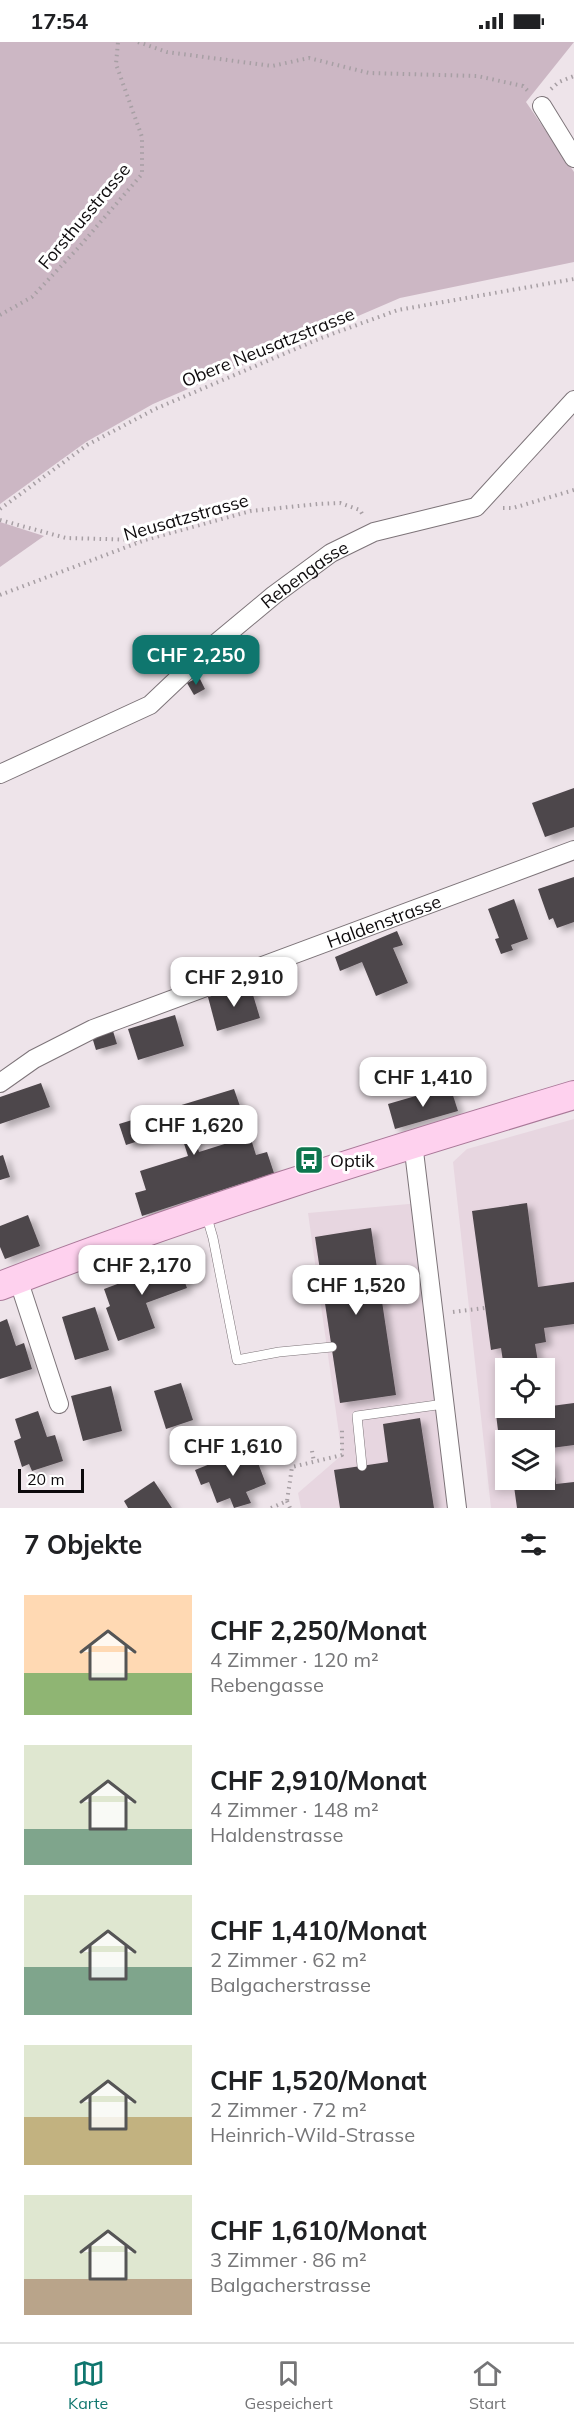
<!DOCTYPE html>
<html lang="de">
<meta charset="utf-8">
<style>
:root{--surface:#fff;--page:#f6f6f6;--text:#202124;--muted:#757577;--line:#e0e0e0;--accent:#0f766e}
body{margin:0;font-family:Mulish,sans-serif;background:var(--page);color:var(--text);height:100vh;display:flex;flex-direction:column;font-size:22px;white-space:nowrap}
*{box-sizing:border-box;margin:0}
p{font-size:20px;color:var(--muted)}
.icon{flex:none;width:33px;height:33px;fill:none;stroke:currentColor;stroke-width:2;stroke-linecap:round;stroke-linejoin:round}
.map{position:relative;height:1466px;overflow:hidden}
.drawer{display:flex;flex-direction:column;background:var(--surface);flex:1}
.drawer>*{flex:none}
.buttons{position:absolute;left:495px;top:1316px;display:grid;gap:12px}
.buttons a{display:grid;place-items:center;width:60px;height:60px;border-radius:0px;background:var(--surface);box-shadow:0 3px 9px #0003;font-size:30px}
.scale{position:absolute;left:18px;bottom:15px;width:66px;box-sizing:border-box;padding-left:6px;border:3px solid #0d0a0c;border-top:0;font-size:16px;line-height:21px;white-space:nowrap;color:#0d0a0c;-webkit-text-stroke:4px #fff;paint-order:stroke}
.price{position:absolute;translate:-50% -51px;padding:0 14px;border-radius:12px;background:#fff;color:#222;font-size:20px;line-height:39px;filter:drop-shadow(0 2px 3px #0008)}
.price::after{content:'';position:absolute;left:50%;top:36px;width:18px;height:14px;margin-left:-9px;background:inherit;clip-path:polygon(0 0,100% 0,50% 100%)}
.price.on{background:var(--accent);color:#fff}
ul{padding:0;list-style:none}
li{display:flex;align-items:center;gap:18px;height:150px;padding:0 24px}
li span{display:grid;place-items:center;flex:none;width:168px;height:120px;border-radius:0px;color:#555}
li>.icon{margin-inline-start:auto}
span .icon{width:72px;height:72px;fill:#fffc;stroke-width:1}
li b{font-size:26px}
h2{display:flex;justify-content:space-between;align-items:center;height:72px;padding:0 24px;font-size:26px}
.status{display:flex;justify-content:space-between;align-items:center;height:42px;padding:0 30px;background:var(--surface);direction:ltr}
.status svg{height:16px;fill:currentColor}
.tabs{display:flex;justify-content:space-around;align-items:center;height:84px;border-top:2px solid var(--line);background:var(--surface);font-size:16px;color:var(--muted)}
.tabs a{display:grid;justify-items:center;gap:3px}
.tabs .on{color:var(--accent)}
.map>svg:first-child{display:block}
</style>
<div class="status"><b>17:54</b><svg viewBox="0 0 49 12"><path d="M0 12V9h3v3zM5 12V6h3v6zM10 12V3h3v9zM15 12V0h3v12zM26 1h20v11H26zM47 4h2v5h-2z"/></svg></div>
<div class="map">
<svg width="574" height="1466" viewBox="0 0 574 1466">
<defs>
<filter id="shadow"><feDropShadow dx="6" dy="4" stdDeviation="3" flood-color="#0004"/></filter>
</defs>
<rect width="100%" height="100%" fill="#eee4ea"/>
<g fill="#e7d6e0" fill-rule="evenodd">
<path d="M574,1077V1466H491L453,1120L467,1107ZM506,1326H544V1365H506ZM506,1398H544V1437H506Z"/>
<path d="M420,1161L458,1466H301L298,1451L342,1413L308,1171Z"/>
</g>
<g fill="#ccb7c4">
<path d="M0,0H574L526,60L574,130V220L400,256L153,362L86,400L0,462Z"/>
<path d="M0,480L44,494L0,525Z"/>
</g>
<g fill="#4e464b" filter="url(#shadow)">
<path d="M199,635L205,647L194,653L187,641Z"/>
<path d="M574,746V785L545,795L532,761Z"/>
<path d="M574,835V880L557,886L553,876L549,878L538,847Z"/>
<path d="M514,857L528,897L511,903L513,908L501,912L495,897L499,896L488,867Z"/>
<path d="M397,889L403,903L393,906L408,941L376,954L362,920L340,929L335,915Z"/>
<path d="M250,943L260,976L217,989L208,955Z"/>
<path d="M175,973L184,1004L138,1018L128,987Z"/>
<path d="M113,989L117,1002L96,1008L92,995Z"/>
<path d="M41,1041L50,1065L0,1082V1055Z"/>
<path d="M450,1044L458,1069L395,1087L388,1062Z"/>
<path d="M234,1047L241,1067L191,1082L199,1110L250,1094L256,1113L267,1110L274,1131L142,1174L135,1151L146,1148L140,1129L188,1114L179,1086L126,1103L119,1082Z"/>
<path d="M3,1113L10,1135L0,1138V1114Z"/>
<path d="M527,1161L538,1245L574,1240V1282L544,1286L546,1300L535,1302L539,1326H504L501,1306L491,1308L472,1169Z"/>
<path d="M28,1173L40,1204L5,1217L0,1205V1184Z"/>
<path d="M371,1186L396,1353L340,1361L315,1195Z"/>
<path d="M175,1213L187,1246L146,1261L155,1286L118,1299L106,1266L110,1264L104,1247L120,1241L118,1236L135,1229L134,1228Z"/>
<path d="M95,1265L109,1308L75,1318L62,1275Z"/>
<path d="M7,1277L16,1304L24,1301L32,1327L0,1337V1280Z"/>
<path d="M181,1341L193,1378L166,1387L154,1349Z"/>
<path d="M111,1344L122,1389L83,1399L71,1354Z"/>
<path d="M574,1361V1403L544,1407V1398H506V1413H501L496,1372L510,1370L509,1365H544Z"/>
<path d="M38,1369L47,1395L55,1393L63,1419L32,1429L29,1422L22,1425L14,1399L21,1396L15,1377Z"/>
<path d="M420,1376L434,1466H340L334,1428L388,1420L383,1382Z"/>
<path d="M252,1405L266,1442L246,1450L251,1461L234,1466L230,1456L217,1461L209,1440L201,1443L195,1428Z"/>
<path d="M553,1419L556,1442L574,1440V1466H517L513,1437H544V1420Z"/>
<path d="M154,1439L172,1466H128L124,1459Z"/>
</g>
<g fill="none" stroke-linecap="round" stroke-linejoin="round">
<g stroke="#7d7479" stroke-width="10">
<g id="lane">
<path d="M206,1172L213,1196L237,1318L279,1310L332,1305"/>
<path d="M362,1424L357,1374L444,1362"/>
</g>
</g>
<g stroke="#7d7479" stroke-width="20">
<g id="street">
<path d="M542,64L574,116"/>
<path id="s1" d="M0,732L150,663L208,608L274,553L331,511L374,490L476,465L574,358"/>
<path id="s2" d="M0,1041L34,1017L93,987L574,808"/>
<path d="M413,1101L457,1466"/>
<path d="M18,1237L59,1362"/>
</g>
</g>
<g stroke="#a97898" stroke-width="30">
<path id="primary" d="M0,1244C188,1171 381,1111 574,1053"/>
</g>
<g stroke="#a79fa4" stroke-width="4" stroke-dasharray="1.5 4.5" stroke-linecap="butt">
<path d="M138,0L167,10L272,24L309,16L369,31L477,34L523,44L530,51"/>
<path d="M551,47L559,40L574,34"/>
<path d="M0,273L32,255L79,205L142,132V95L116,22L118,0"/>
<path d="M503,466H513L574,448"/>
<path d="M0,467L87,403L155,367L321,296L398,268L574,237"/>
<path d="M0,478L66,496L141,498"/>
<path d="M0,553L145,498L251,469L318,462L340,461L360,468L364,475"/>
<path d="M453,1270L485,1266"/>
<path d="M312,1409L314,1420"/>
<path d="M287,1459L290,1466"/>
<path d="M271,1466L287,1459L292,1425L342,1413V1387"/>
</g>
<use href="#lane" stroke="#fff" stroke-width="9"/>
<use href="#street" stroke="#fff" stroke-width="18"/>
<use href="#primary" stroke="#fed1ee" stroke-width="28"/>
</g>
<defs>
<g id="bus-square" transform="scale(1.5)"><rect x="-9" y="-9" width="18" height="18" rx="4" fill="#0e764e" stroke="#fff"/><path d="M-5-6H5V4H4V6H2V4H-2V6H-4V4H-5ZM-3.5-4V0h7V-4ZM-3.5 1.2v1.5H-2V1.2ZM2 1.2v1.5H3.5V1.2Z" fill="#fff"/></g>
</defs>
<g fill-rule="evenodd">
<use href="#bus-square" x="309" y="1118"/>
</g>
<g text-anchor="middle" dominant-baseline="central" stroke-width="6" stroke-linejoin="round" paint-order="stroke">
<g font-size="18" fill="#0d0a0c" stroke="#fff">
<text transform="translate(84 174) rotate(-50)">Forsthusstrasse</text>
<text transform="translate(268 305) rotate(-22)">Obere Neusatzstrasse</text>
<text transform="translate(186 475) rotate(-16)">Neusatzstrasse</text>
<text stroke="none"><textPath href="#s1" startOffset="368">Rebengasse</textPath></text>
<text stroke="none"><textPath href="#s2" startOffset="418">Haldenstrasse</textPath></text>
</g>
<g font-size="18" fill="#0d0a0c" stroke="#fff" text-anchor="start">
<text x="330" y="1118">Optik</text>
</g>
</g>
</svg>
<div class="buttons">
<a><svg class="icon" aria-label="locate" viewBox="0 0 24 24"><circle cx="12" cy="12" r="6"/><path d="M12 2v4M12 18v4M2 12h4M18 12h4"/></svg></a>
<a><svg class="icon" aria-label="layers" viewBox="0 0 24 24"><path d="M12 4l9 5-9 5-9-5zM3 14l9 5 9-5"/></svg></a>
</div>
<div class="scale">20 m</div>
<b class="price on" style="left:196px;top:644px">CHF 2,250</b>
<b class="price" style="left:234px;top:966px">CHF 2,910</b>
<b class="price" style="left:423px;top:1066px">CHF 1,410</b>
<b class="price" style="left:194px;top:1114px">CHF 1,620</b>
<b class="price" style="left:142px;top:1254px">CHF 2,170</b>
<b class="price" style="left:356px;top:1274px">CHF 1,520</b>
<b class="price" style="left:233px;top:1435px">CHF 1,610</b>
</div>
<section class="drawer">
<h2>7 Objekte<svg class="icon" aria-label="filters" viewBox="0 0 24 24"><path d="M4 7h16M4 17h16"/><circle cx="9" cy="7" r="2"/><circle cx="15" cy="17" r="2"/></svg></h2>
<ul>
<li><span style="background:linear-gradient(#ffd9b3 65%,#8fb573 0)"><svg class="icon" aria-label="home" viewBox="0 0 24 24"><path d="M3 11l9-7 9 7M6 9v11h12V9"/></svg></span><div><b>CHF 2,250/Monat</b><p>4 Zimmer · 120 m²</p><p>Rebengasse</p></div></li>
<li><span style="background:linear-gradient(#dfe7d0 70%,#7fa58c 0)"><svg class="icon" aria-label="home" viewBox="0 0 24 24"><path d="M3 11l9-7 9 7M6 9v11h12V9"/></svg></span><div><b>CHF 2,910/Monat</b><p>4 Zimmer · 148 m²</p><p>Haldenstrasse</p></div></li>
<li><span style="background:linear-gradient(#dfe7d0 60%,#7fa58c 0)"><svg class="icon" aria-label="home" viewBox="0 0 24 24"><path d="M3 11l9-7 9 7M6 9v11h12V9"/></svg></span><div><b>CHF 1,410/Monat</b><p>2 Zimmer · 62 m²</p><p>Balgacherstrasse</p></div></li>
<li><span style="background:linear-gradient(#dfe7d0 60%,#c2b280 0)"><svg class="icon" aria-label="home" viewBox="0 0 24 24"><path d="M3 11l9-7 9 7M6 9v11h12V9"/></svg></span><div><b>CHF 1,520/Monat</b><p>2 Zimmer · 72 m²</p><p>Heinrich-Wild-Strasse</p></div></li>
<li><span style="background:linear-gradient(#dfe7d0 70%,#b9a48a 0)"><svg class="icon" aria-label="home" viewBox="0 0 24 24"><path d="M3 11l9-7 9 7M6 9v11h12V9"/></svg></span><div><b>CHF 1,610/Monat</b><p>3 Zimmer · 86 m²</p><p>Balgacherstrasse</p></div></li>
</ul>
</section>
<nav class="tabs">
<a class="on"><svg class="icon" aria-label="map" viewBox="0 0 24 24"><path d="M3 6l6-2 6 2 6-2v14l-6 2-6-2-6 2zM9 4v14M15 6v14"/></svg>Karte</a>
<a><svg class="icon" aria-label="saved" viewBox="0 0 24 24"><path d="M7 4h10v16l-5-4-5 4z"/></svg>Gespeichert</a>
<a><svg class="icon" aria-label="home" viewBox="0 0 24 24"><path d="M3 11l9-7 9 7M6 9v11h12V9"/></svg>Start</a>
</nav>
